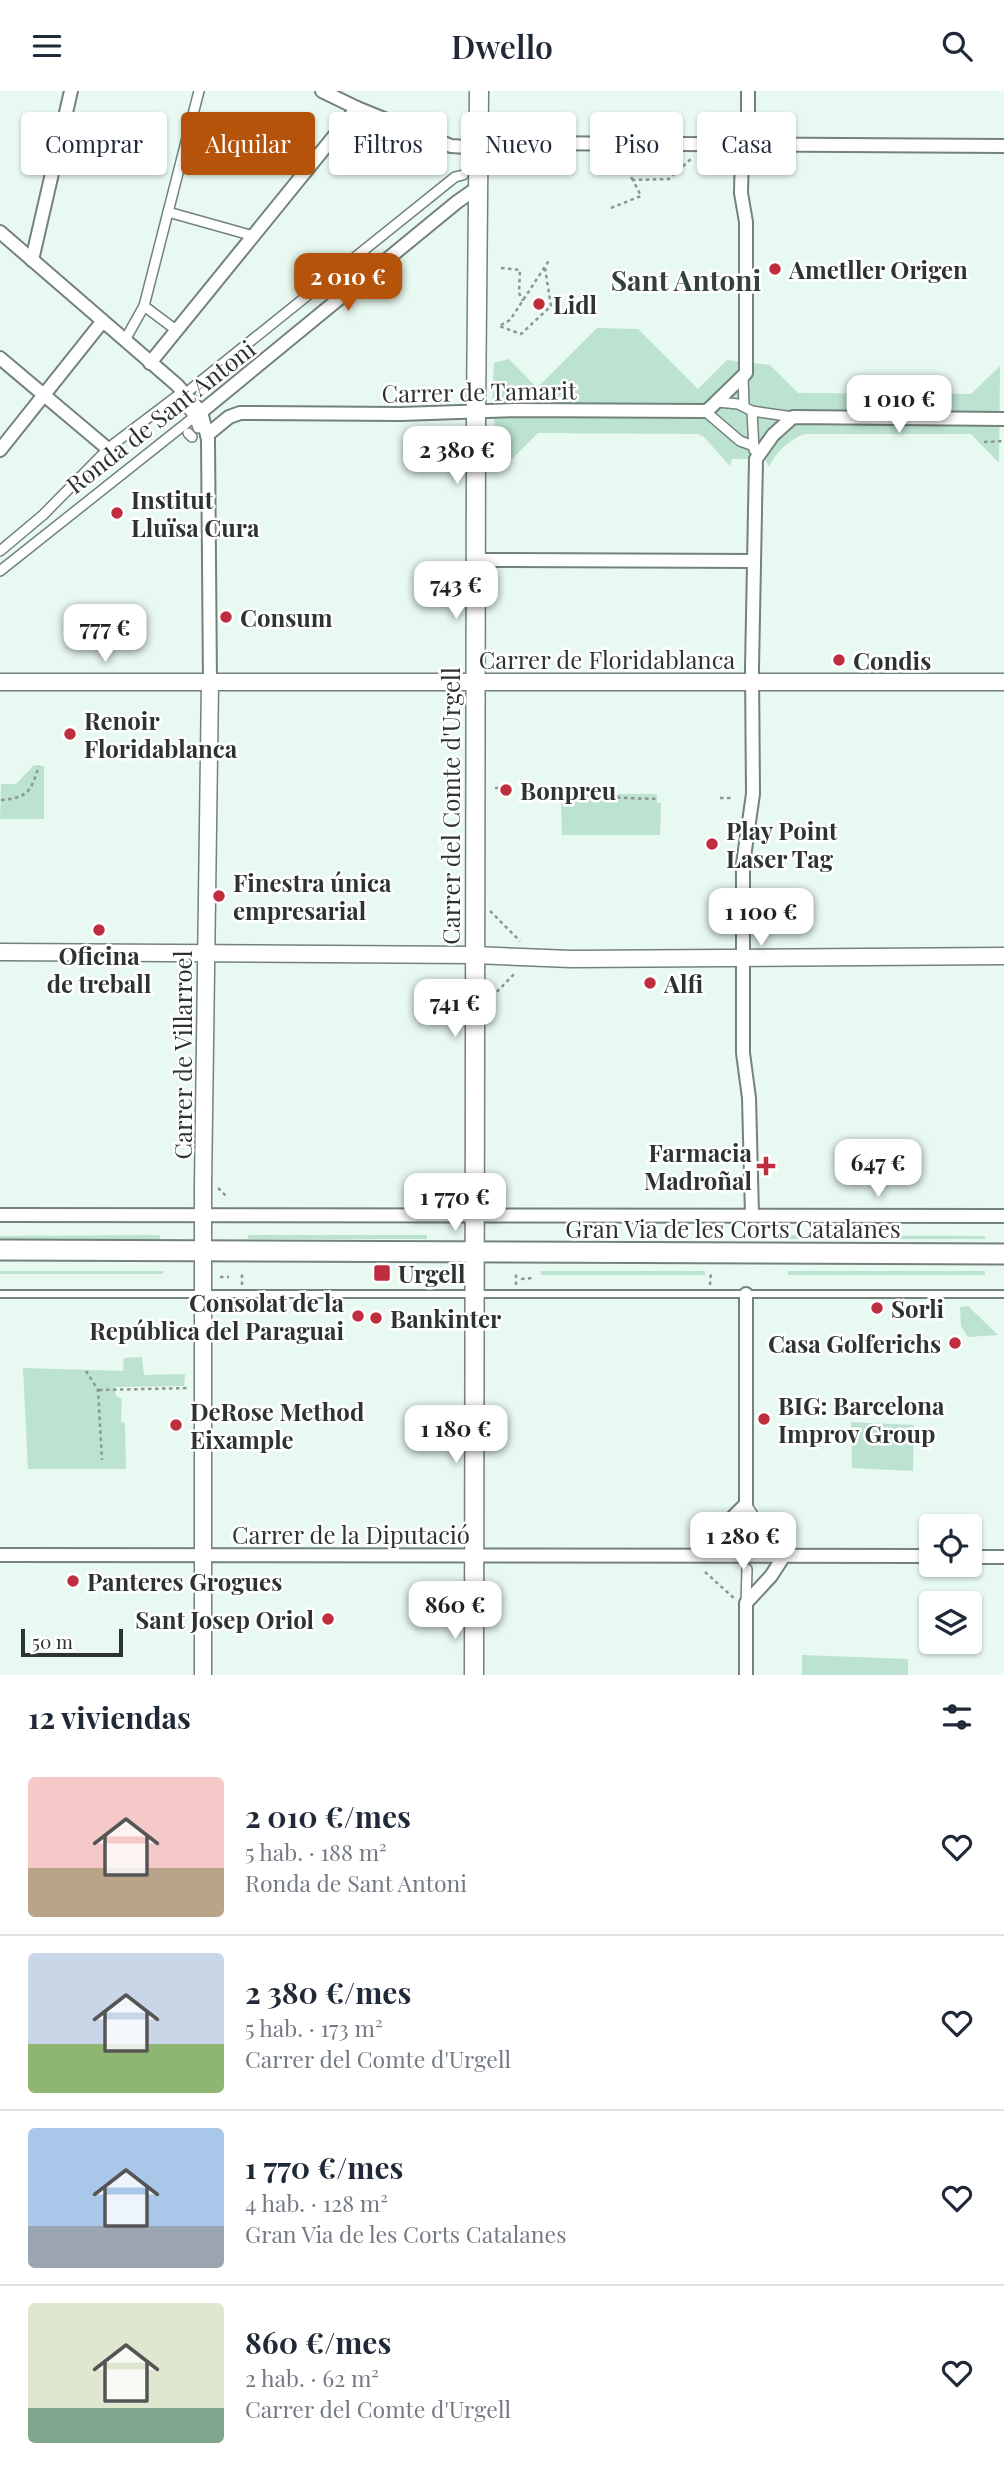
<!DOCTYPE html>
<html lang="es">
<meta charset="utf-8">
<style>
:root{--surface:#fff;--page:#f6f6f7;--text:#1f2937;--muted:#747a83;--line:#e0e1e3;--accent:#b45309}
body{margin:0;font-family:"Playfair Display",serif;background:var(--page);color:var(--text);height:100vh;display:flex;flex-direction:column;font-size:26px;white-space:nowrap}
*{box-sizing:border-box;margin:0}
p{font-size:23px;color:var(--muted)}
.icon{flex:none;width:38px;height:38px;fill:none;stroke:currentColor;stroke-width:2;stroke-linecap:round;stroke-linejoin:round}
.map{position:relative;height:1584px;overflow:hidden}
.details{display:flex;flex-direction:column;background:var(--surface);flex:1}
.details>*{flex:none}
.top-card{position:absolute;left:21px;top:21px;width:962px;height:63px;display:flex;gap:14px}
.controls{position:absolute;left:919px;top:1423px;display:grid;gap:14px}
.controls a{display:grid;place-items:center;width:63px;height:63px;border-radius:7px;background:var(--surface);box-shadow:0 2px 5px #0004;font-size:35px}
.scale{position:absolute;left:21px;bottom:18px;width:102px;box-sizing:border-box;padding-left:7px;border:4px solid #2d3330;border-top:0;font-size:19px;line-height:24px;white-space:nowrap;color:#2d3330;-webkit-text-stroke:5px #fff;paint-order:stroke}
.price{position:absolute;translate:-50% -60px;padding:0 16px;border-radius:14px;background:#fff;color:#222;font-size:23px;line-height:46px;filter:drop-shadow(0 2px 4px #0008)}
.price::after{content:'';position:absolute;left:50%;top:42px;width:21px;height:16px;margin-left:-10px;background:inherit;clip-path:polygon(0 0,100% 0,50% 100%)}
.price.current{background:var(--accent);color:#fff}
ul{padding:0;list-style:none}
li{display:flex;align-items:center;gap:21px;height:175px;padding:0 28px}
li+li{border-top:2px solid var(--line)}
li span{display:grid;place-items:center;flex:none;width:196px;height:140px;border-radius:7px;color:#555}
li>.icon{margin-inline-start:auto}
span .icon{width:84px;height:84px;fill:#fffc;stroke-width:1}
li b{font-size:30px}
h2{display:flex;justify-content:space-between;align-items:center;height:84px;padding:0 28px;font-size:30px}
.chip{padding:0 24px;border-radius:7px;background:var(--surface);box-shadow:0 2px 5px #0004;font-size:24px;line-height:63px}
.chip.current{background:var(--accent);color:#fff}
header{display:flex;justify-content:space-between;align-items:center;height:91px;padding:0 28px;background:var(--surface);font-size:32px;font-weight:600}
.map>svg:first-child{display:block}
</style>
<header><svg class="icon" aria-label="menu" viewBox="0 0 24 24"><path d="M4 6h16M4 12h16M4 18h16"/></svg>Dwello<svg class="icon" aria-label="search" viewBox="0 0 24 24"><circle cx="10" cy="10" r="6"/><path d="M15 15l6 6"/></svg></header>
<div class="map">
<svg width="1004" height="1584" viewBox="0 0 1004 1584">
<rect width="100%" height="100%" fill="#e8f9f1"/>
<g fill="#bce2d0">
<path d="M597,237L638,238L698,298L727,269L770,274L798,302L971,303L1000,275L999,372L971,343H805C790,348 775,362 769,376L765,368H732L730,375L704,346L698,343L538,342L509,371H501L496,366L494,320L492,314L494,272L509,268L537,297Z"/>
<path d="M34,674L44,675V728H0L1,693H16Z"/>
<path d="M561,703H657V712H661L660,744H562Z"/>
<path d="M160,1144V1148H0V1145Z"/>
<rect x="248" y="1144" width="179" height="4"/>
<path d="M788,1144L985,1145V1148H788Z"/>
<rect x="0" y="1180" width="163" height="3"/>
<rect x="541" y="1180" width="164" height="4"/>
<rect x="788" y="1180" width="197" height="4"/>
<path d="M969,1215V1216L998,1244L968,1246L961,1235L960,1216Z"/>
<path d="M142,1266L144,1284L185,1283L184,1295L115,1296L116,1305L122,1308L121,1331L125,1332L126,1378H28L23,1277L123,1280L124,1267Z"/>
<path d="M851,1331L914,1334L913,1380L852,1377Z"/>
<path d="M802,1564L908,1568V1584H802Z"/>
</g>
<g fill="none" stroke-linecap="round" stroke-linejoin="round">
<g stroke="#73827b" stroke-width="10">
<path id="service" d="M0,1203H1004"/>
</g>
<g stroke="#73827b" stroke-width="12">
<g id="pedestrian">
<path d="M168,121L250,144"/>
<path d="M144,215L176,239"/>
<path d="M125,249L144,215L199,0"/>
<path d="M743,285L744,315"/>
<path d="M191,298L455,86L463,84"/>
<path d="M718,311L738,313L752,320L793,326"/>
<path d="M705,320L740,350L754,355"/>
<path d="M752,320L754,359"/>
<path d="M188,342L192,346"/>
<path d="M0,460L43,424L111,355L177,305L194,325L198,337"/>
<path d="M0,480L199,322"/>
<path d="M746,1413L771,1452L784,1465"/>
<path d="M746,1414L747,1454"/>
<path d="M746,1512L747,1478"/>
</g>
</g>
<g stroke="#73827b" stroke-width="16">
<g id="minor">
<path d="M322,0L357,17L451,55L467,56L495,52L1004,55"/>
<path d="M0,141L177,294L201,321L208,348L210,591"/>
<path d="M32,169L71,0"/>
<path d="M0,267L108,358"/>
<path d="M150,272L357,17"/>
<path d="M201,321L457,111L477,97"/>
<path d="M207,344L229,326L240,322L401,323L515,319L705,320L709,318L746,282V131L741,102L742,61L748,37V0"/>
<path d="M0,359L102,231"/>
<path d="M476,469L753,470"/>
<path d="M0,1124L1004,1125"/>
<path d="M752,1124L749,1007L743,962V773L753,703L752,577L756,368L773,344L793,326L1004,328"/>
<path d="M0,1464L931,1465"/>
<path d="M703,1464L720,1439L746,1413V1203"/>
<path d="M970,1466H1004"/>
<path d="M746,1584V1512L771,1485L784,1465"/>
</g>
</g>
<g stroke="#73827b" stroke-width="19">
<g id="tertiary">
<path d="M0,591H1004"/>
<path d="M0,861L474,864L571,868L1004,865"/>
<path d="M203,1584V1096L210,591"/>
</g>
</g>
<g stroke="#73827b" stroke-width="21">
<path id="secondary" d="M474,1584L476,321L479,0"/>
</g>
<g stroke="#73827b" stroke-width="23">
<path id="primary" d="M0,1159L1004,1163"/>
</g>
<g stroke="#8b9791" stroke-width="2.5" stroke-dasharray="3.5 3.5" stroke-linecap="butt">
<path d="M494,25L509,40"/>
<path d="M633,89L628,82L678,79"/>
<path d="M611,117L641,105L633,89L669,88L692,67"/>
<path d="M501,177L520,179L519,202L523,210"/>
<path d="M545,177L551,215L521,243L499,235L510,229L550,168"/>
<path d="M984,351L1004,350"/>
<path d="M495,697H498"/>
<path d="M561,705L657,708"/>
<path d="M720,707H732"/>
<path d="M1,709C29,707 31,699 39,675"/>
<path d="M490,820L520,850"/>
<path d="M492,906L516,881"/>
<path d="M218,1097L227,1106"/>
<path d="M436,1180V1194"/>
<path d="M220,1186H229"/>
<path d="M521,1188L533,1187"/>
<path d="M242,1194V1180"/>
<path d="M516,1194V1180"/>
<path d="M710,1194L711,1180"/>
<path d="M86,1280L98,1299L102,1369"/>
<path d="M99,1299L190,1297"/>
<path d="M705,1481L736,1509"/>
</g>
<use href="#service" stroke="#fff" stroke-width="6"/>
<use href="#pedestrian" stroke="#fff" stroke-width="9"/>
<use href="#minor" stroke="#fff" stroke-width="12"/>
<use href="#tertiary" stroke="#fff" stroke-width="16"/>
<use href="#secondary" stroke="#fff" stroke-width="18"/>
<use href="#primary" stroke="#fff" stroke-width="19"/>
</g>
<g fill="#bf2e3f" stroke="#fff" stroke-width="2.5">
<circle cx="775" cy="178" r="7"/>
<circle cx="539" cy="213" r="7"/>
<circle cx="117" cy="422" r="7"/>
<circle cx="226" cy="526" r="7"/>
<circle cx="839" cy="569" r="7"/>
<circle cx="70" cy="643" r="7"/>
<circle cx="506" cy="699" r="7"/>
<circle cx="712" cy="753" r="7"/>
<circle cx="219" cy="805" r="7"/>
<circle cx="99" cy="839" r="7"/>
<circle cx="650" cy="892" r="7"/>
<path d="M762.5 1064.5h7v7h7v7h-7v7h-7v-7h-7v-7h7z"/>
<rect x="373" y="1173" width="18" height="18" rx="3.5"/>
<circle cx="877" cy="1217" r="7"/>
<circle cx="358" cy="1225" r="7"/>
<circle cx="376" cy="1227" r="7"/>
<circle cx="955" cy="1252" r="7"/>
<circle cx="764" cy="1328" r="7"/>
<circle cx="176" cy="1334" r="7"/>
<circle cx="73" cy="1490" r="7"/>
<circle cx="328" cy="1528" r="7"/>
</g>
<g text-anchor="middle" dominant-baseline="central" stroke-width="5" stroke-linejoin="round" paint-order="stroke">
<g font-size="24" font-weight="bold" fill="#2d3330" stroke="#fff" text-anchor="start">
<text x="789" y="178">Ametller Origen</text>
<text x="553" y="213">Lidl</text>
<text x="131" y="408">Institut<tspan x="131" dy="28">Lluïsa Cura</tspan></text>
<text x="240" y="526">Consum</text>
<text x="853" y="569">Condis</text>
<text x="84" y="629">Renoir<tspan x="84" dy="28">Floridablanca</tspan></text>
<text x="520" y="699">Bonpreu</text>
<text x="726" y="739">Play Point<tspan x="726" dy="28">Laser Tag</tspan></text>
<text x="233" y="791">Finestra única<tspan x="233" dy="28">empresarial</tspan></text>
<text x="99" y="864" text-anchor="middle">Oficina<tspan x="99" dy="28">de treball</tspan></text>
<text x="664" y="892">Alfi</text>
<text x="752" y="1061" text-anchor="end">Farmacia<tspan x="752" dy="28">Madroñal</tspan></text>
<text x="398" y="1182">Urgell</text>
<text x="344" y="1211" text-anchor="end">Consolat de la<tspan x="344" dy="28">República del Paraguai</tspan></text>
<text x="891" y="1217">Sorli</text>
<text x="390" y="1227">Bankinter</text>
<text x="941" y="1252" text-anchor="end">Casa Golferichs</text>
<text x="778" y="1314">BIG: Barcelona<tspan x="778" dy="28">Improv Group</tspan></text>
<text x="190" y="1320">DeRose Method<tspan x="190" dy="28">Eixample</tspan></text>
<text x="87" y="1490">Panteres Grogues</text>
<text x="314" y="1528" text-anchor="end">Sant Josep Oriol</text>
</g>
<g font-size="24" fill="#2d3330" stroke="#fff">
<text transform="translate(479 300) rotate(-1)">Carrer de Tamarit</text>
<text transform="translate(160 325) rotate(-38)">Ronda de Sant Antoni</text>
<text x="607" y="568">Carrer de Floridablanca</text>
<text transform="translate(450 715) rotate(-90)">Carrer del Comte d'Urgell</text>
<text transform="translate(182 964) rotate(-90)">Carrer de Villarroel</text>
<text x="733" y="1137">Gran Via de les Corts Catalanes</text>
<text x="351" y="1443">Carrer de la Diputació</text>
</g>
<g font-size="28" font-weight="bold" fill="#33413b" stroke="#fff">
<text x="686" y="188">Sant Antoni</text>
</g>
</g>
</svg>
<div class="controls">
<a><svg class="icon" aria-label="locate" viewBox="0 0 24 24"><circle cx="12" cy="12" r="6"/><path d="M12 2v4M12 18v4M2 12h4M18 12h4"/></svg></a>
<a><svg class="icon" aria-label="layers" viewBox="0 0 24 24"><path d="M12 4l9 5-9 5-9-5zM3 14l9 5 9-5"/></svg></a>
</div>
<div class="scale">50 m</div>
<b class="price current" style="left:348px;top:222px">2 010 €</b>
<b class="price" style="left:899px;top:344px">1 010 €</b>
<b class="price" style="left:457px;top:395px">2 380 €</b>
<b class="price" style="left:456px;top:530px">743 €</b>
<b class="price" style="left:105px;top:573px">777 €</b>
<b class="price" style="left:761px;top:857px">1 100 €</b>
<b class="price" style="left:455px;top:948px">741 €</b>
<b class="price" style="left:878px;top:1108px">647 €</b>
<b class="price" style="left:455px;top:1142px">1 770 €</b>
<b class="price" style="left:456px;top:1374px">1 180 €</b>
<b class="price" style="left:743px;top:1481px">1 280 €</b>
<b class="price" style="left:455px;top:1550px">860 €</b>
<div class="top-card">
<a class="chip">Comprar</a>
<a class="chip current">Alquilar</a>
<a class="chip">Filtros</a>
<a class="chip">Nuevo</a>
<a class="chip">Piso</a>
<a class="chip">Casa</a>
</div>
</div>
<section class="details">
<h2>12 viviendas<svg class="icon" aria-label="filters" viewBox="0 0 24 24"><path d="M4 7h16M4 17h16"/><circle cx="9" cy="7" r="2"/><circle cx="15" cy="17" r="2"/></svg></h2>
<ul>
<li><span style="background:linear-gradient(#f6c9c9 65%,#b9a48a 0)"><svg class="icon" aria-label="home" viewBox="0 0 24 24"><path d="M3 11l9-7 9 7M6 9v11h12V9"/></svg></span><div><b>2 010 €/mes</b><p>5 hab. · 188 m²</p><p>Ronda de Sant Antoni</p></div><svg class="icon" aria-label="heart" viewBox="0 0 24 24"><path d="M12 20l-8-8c-3-5 5-10 8-4 3-6 11-1 8 4z"/></svg></li>
<li><span style="background:linear-gradient(#c9d6e8 65%,#8fb573 0)"><svg class="icon" aria-label="home" viewBox="0 0 24 24"><path d="M3 11l9-7 9 7M6 9v11h12V9"/></svg></span><div><b>2 380 €/mes</b><p>5 hab. · 173 m²</p><p>Carrer del Comte d'Urgell</p></div><svg class="icon" aria-label="heart" viewBox="0 0 24 24"><path d="M12 20l-8-8c-3-5 5-10 8-4 3-6 11-1 8 4z"/></svg></li>
<li><span style="background:linear-gradient(#a9c7e8 70%,#9aa5b1 0)"><svg class="icon" aria-label="home" viewBox="0 0 24 24"><path d="M3 11l9-7 9 7M6 9v11h12V9"/></svg></span><div><b>1 770 €/mes</b><p>4 hab. · 128 m²</p><p>Gran Via de les Corts Catalanes</p></div><svg class="icon" aria-label="heart" viewBox="0 0 24 24"><path d="M12 20l-8-8c-3-5 5-10 8-4 3-6 11-1 8 4z"/></svg></li>
<li><span style="background:linear-gradient(#dfe7d0 75%,#7fa58c 0)"><svg class="icon" aria-label="home" viewBox="0 0 24 24"><path d="M3 11l9-7 9 7M6 9v11h12V9"/></svg></span><div><b>860 €/mes</b><p>2 hab. · 62 m²</p><p>Carrer del Comte d'Urgell</p></div><svg class="icon" aria-label="heart" viewBox="0 0 24 24"><path d="M12 20l-8-8c-3-5 5-10 8-4 3-6 11-1 8 4z"/></svg></li>
</ul>
</section>
